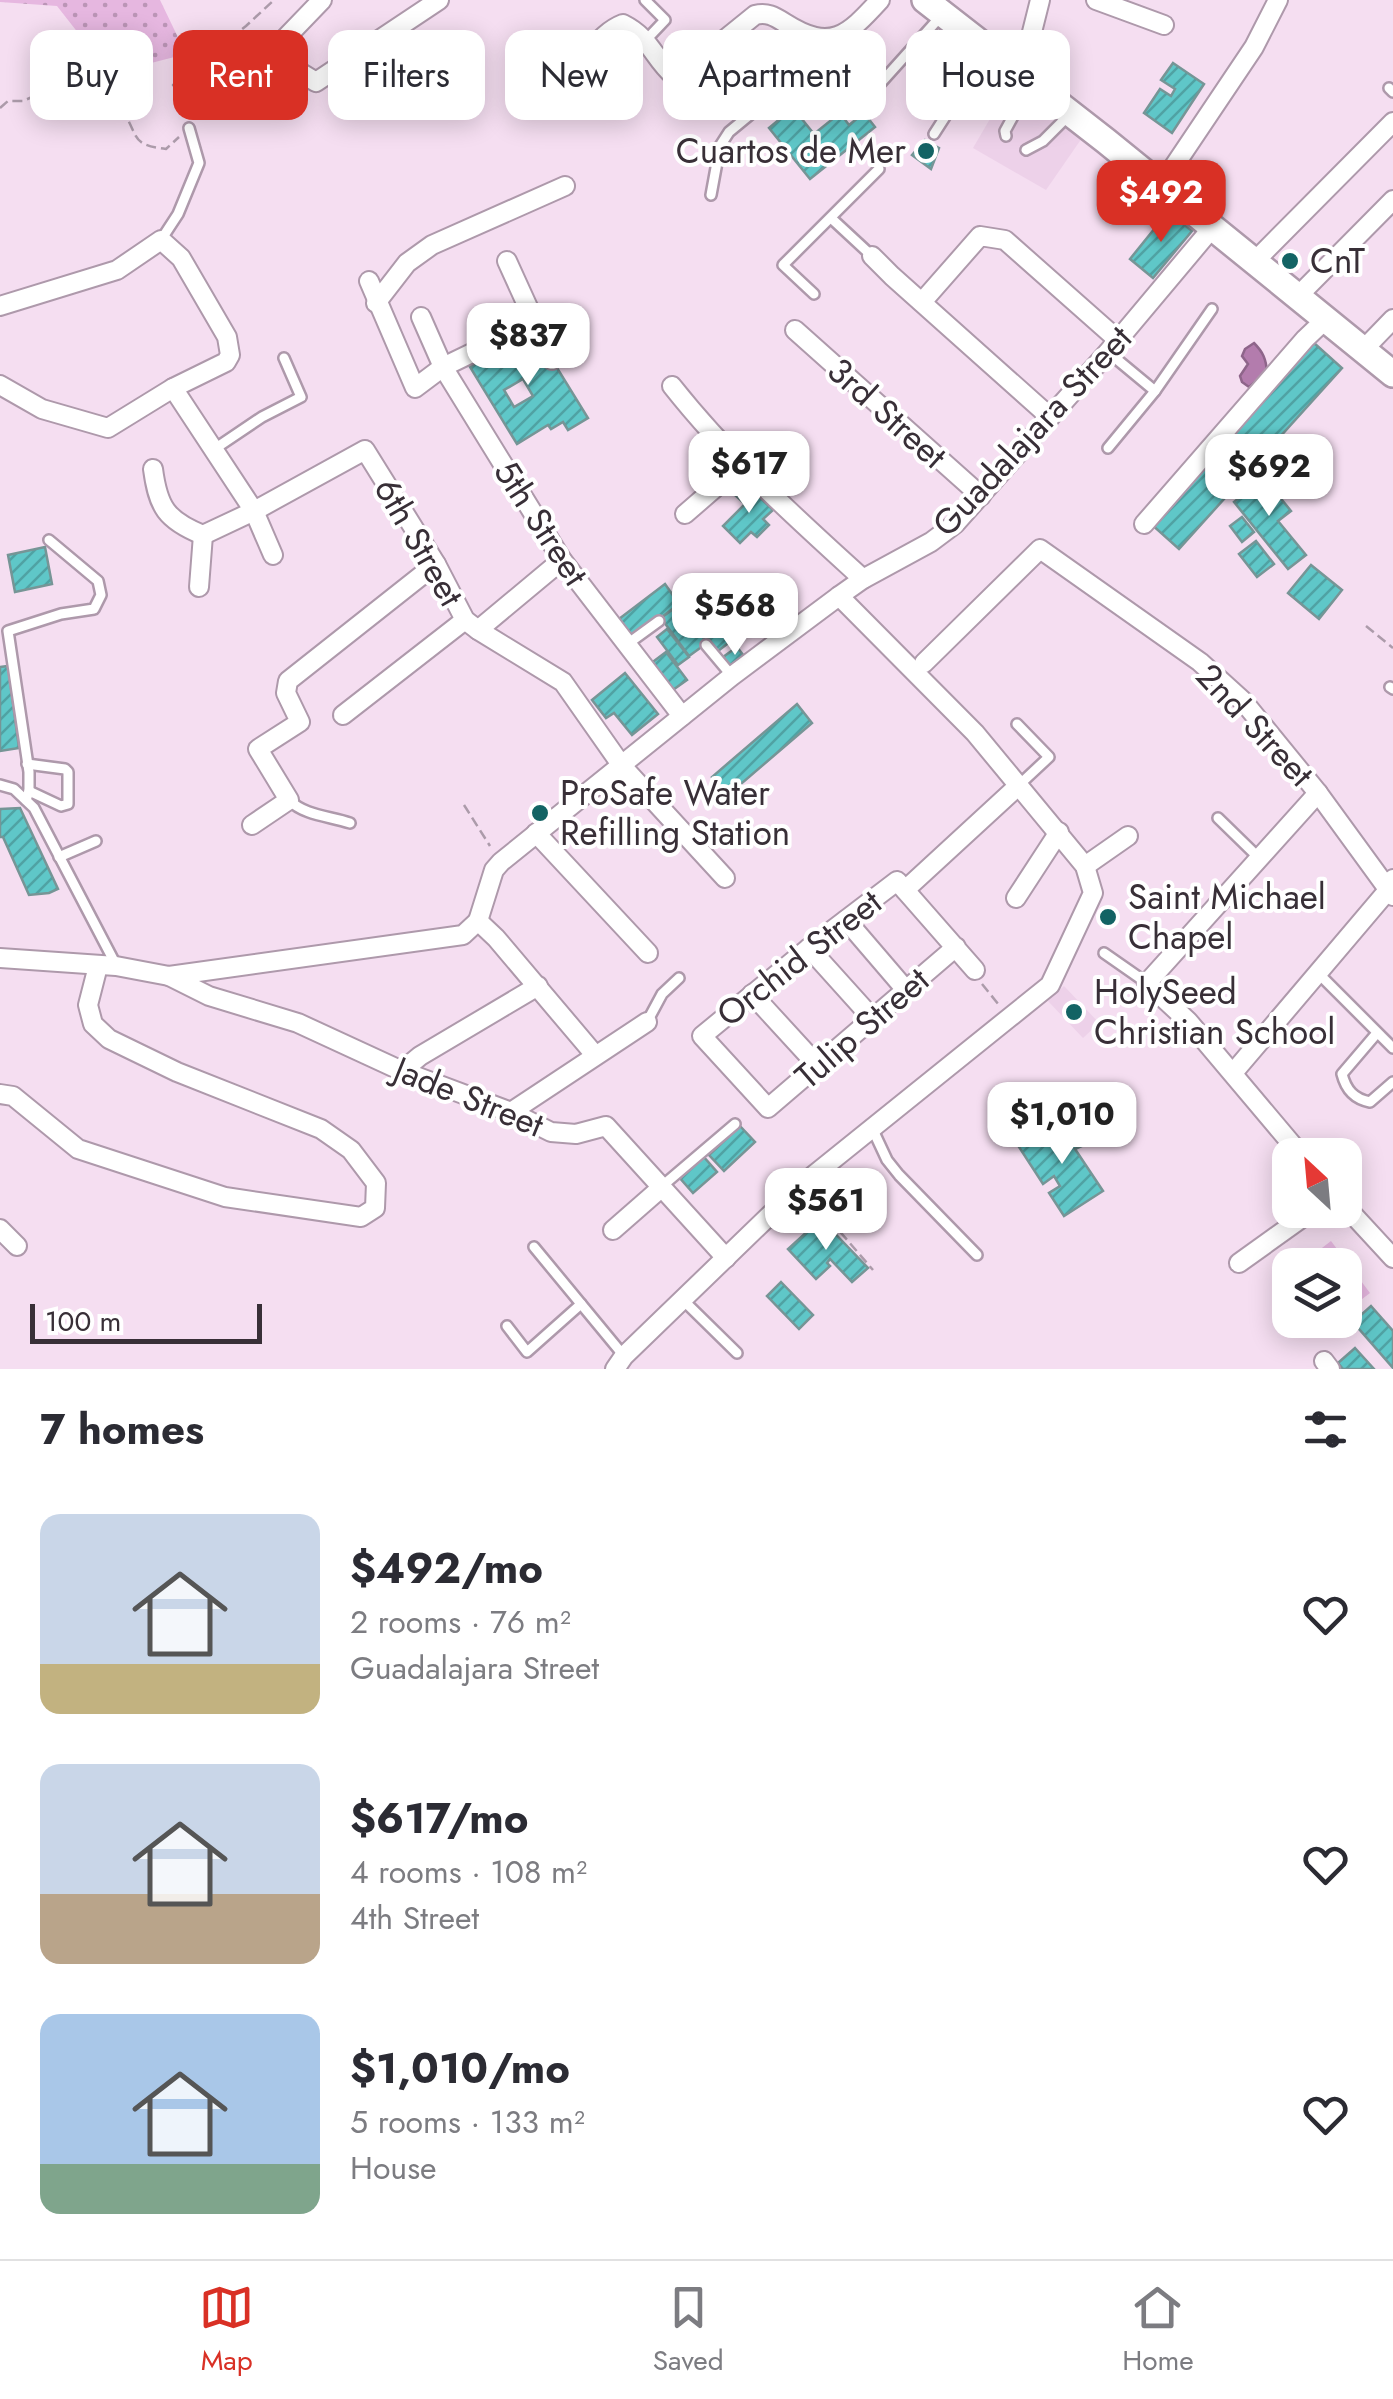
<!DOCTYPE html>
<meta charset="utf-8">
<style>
:root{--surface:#fff;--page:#f7f7f7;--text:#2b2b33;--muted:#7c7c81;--line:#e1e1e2;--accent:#d93025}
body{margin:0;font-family:Jost,sans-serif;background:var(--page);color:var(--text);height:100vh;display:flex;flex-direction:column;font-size:38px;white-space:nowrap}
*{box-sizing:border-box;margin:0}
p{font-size:32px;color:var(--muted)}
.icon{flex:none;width:55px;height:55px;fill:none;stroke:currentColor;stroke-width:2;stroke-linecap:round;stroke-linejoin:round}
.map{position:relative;height:1369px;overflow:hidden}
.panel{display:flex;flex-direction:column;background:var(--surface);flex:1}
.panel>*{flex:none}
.banner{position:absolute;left:30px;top:30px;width:1335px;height:90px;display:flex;gap:20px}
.needle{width:65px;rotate:334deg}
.buttons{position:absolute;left:1272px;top:1138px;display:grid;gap:20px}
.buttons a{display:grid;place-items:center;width:90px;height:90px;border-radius:20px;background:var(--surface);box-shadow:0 5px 25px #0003;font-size:50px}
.scale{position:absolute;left:30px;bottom:25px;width:232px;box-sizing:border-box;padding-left:10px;border:5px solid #382f37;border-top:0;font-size:28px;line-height:35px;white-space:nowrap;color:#382f37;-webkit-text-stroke:8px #fff;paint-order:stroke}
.price{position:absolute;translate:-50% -85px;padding:0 22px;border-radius:20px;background:#fff;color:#222;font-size:32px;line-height:65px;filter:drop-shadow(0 2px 5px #0008)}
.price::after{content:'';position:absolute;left:50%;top:60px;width:30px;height:22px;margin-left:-15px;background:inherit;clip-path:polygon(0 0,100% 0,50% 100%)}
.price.selected{background:var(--accent);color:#fff}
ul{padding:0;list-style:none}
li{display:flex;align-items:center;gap:30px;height:250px;padding:0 40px}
li span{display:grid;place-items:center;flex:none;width:280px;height:200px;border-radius:20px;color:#555}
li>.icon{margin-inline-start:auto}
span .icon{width:120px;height:120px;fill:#fffc;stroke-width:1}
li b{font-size:42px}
h2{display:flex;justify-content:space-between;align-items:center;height:120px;padding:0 40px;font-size:42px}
.pill{padding:0 35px;border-radius:20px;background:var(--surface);box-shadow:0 5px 25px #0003;font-size:35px;line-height:90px}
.pill.selected{background:var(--accent);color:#fff}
.dock{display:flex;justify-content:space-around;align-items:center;height:140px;border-top:2px solid var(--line);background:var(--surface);font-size:28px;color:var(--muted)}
.dock a{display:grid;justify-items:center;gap:5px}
.dock .selected{color:var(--accent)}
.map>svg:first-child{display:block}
</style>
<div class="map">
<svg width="1393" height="1369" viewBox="0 0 1393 1369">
<defs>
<pattern id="grass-dots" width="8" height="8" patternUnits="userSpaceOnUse" patternTransform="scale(2.5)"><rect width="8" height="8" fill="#e6b7e0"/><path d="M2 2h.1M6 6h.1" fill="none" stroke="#bb95b6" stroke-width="1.8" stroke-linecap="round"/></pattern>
<pattern id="building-hatch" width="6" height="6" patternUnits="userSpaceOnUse" patternTransform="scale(2.5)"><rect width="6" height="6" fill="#5fc7c8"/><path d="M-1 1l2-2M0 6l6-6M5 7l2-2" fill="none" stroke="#4fa2a3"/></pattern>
</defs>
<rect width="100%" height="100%" fill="#f5def1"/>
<g fill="#edd1e9">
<path d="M1011,83L1082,138L1046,190L973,148Z"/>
<path d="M1064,986L1099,1023L1083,1038L1048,1001Z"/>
</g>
<path fill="url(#grass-dots)" d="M0,0H160L186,54L128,69V88L112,89L86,43L57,6L0,2Z"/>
<path fill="#e6b7e0" d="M1331,1241L1370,1293L1345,1312V1265H1308L1305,1261Z"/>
<path fill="#b37cad" stroke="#8e658a" stroke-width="2.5" d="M1254,343C1263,352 1266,359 1267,372L1249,387L1242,382L1240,376L1248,364L1242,356L1245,349Z"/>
<g fill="url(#building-hatch)" stroke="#769596" stroke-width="2.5" fill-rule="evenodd">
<path d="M1173,63L1204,84L1172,133L1144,113L1160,89L1171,96L1175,89L1161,80Z"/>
<path d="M793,108L814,134L840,113L849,125L864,113L875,127L810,179L769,128Z"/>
<path d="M925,140L939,148L931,169L912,155Z"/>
<path d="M1168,212L1192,231L1153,278L1130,259Z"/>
<path d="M533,329L588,418L568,430L563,422L551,429L548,425L517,444L470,367ZM523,379L533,396L514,407L504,390Z"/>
<path d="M1314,343L1342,368L1179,549L1151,524Z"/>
<path d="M1260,473L1291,511L1278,521L1306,555L1288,569L1234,502L1244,494L1240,489Z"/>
<path d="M747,485L773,510L763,519L769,525L757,537L751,532L740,543L723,526L745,504L736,496Z"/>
<path d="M1242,517L1254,532L1242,542L1230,526Z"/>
<path d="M1256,541L1274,564L1257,577L1239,554Z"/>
<path d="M45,547L52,584L15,592L8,555Z"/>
<path d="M1311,565L1342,590L1319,619L1288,593Z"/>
<path d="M665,584L679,604L629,642L615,622Z"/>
<path d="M680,604L707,643L689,656L661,618Z"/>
<path d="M727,609L744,631L718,651L701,629Z"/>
<path d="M667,629L689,657L678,665L657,637Z"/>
<path d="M737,647L747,660L733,670L723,657Z"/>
<path d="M666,652L687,680L670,692L650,664Z"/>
<path d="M8,666L19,748L0,751V667Z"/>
<path d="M625,673L658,714L632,735L614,713L606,718L592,700Z"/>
<path d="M797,704L812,723L728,795L712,777Z"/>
<path d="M20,808L58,889L49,893L29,895L3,837H0V809Z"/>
<path d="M1066,1121L1082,1146L1075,1149L1103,1191L1064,1216L1049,1193L1060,1186L1054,1176L1043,1184L1019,1147Z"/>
<path d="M740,1126L755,1142L724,1171L709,1155Z"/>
<path d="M703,1156L717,1172L693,1193L679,1177Z"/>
<path d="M821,1219L868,1268L852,1282L830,1259L827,1263L830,1266L816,1279L788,1249Z"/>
<path d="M781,1282L813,1315L799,1329L767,1296Z"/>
<path d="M1371,1306L1393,1331V1368L1353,1322Z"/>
<path d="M1355,1348L1374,1369H1343L1338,1363Z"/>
</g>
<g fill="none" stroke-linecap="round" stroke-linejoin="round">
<g stroke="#ae99ab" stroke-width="14">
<g id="lane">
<path d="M645,0L665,20L646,40"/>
<path d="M1389,88L1393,92"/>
<path d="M934,134L986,53"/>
<path d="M1006,136L1005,131L1030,85"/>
<path d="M1026,150L1043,141L1068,116"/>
<path d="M711,195L720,146L729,132L752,113L786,91L869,96L941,16"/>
<path d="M831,218L872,256"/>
<path d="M161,240L178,214L199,163L189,128"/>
<path d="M814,294L783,265L879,169"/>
<path d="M1108,352L1155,391"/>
<path d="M1108,448L1155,391L1212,309"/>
<path d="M213,450L262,417L301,397L284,358"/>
<path d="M626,645L659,621"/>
<path d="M706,645L732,676"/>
<path d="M1390,687L1393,689"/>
<path d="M1017,724L1049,757L1019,785"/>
<path d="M27,764L65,769L68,772V804L61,806L29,791"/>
<path d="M0,785L14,789L34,808L115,963"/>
<path d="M26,800L29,791V772L8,631L61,614L94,609L101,595L98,581L49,540"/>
<path d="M289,800C305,816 330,816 350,823"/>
<path d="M1218,818L1258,857"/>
<path d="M59,857L96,841"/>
<path d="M1104,953L1147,983"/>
<path d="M1319,974L1393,1048"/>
<path d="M647,1022L662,994L679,978"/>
<path d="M1377,1033L1342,1074C1346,1090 1354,1099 1370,1102L1393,1082"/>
<path d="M872,1128L887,1160L899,1175L977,1255"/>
<path d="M661,1187L735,1124"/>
<path d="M534,1247L624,1356"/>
<path d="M682,1299L737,1353"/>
<path d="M507,1326L527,1352L581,1304"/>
</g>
</g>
<g stroke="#ae99ab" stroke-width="22">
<g id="street">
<path d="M1096,0L1164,25"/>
<path d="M525,47L538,56L555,78C583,68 595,35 623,24C651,38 653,58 674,76L682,74L755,15C767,12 774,16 785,23C831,52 847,36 880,0"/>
<path d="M270,54L316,82L439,0"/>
<path d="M1021,76L1040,0"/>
<path d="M208,99L247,86L270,54L322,0"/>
<path d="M1160,187L1254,47L1278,0"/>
<path d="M872,256L892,276L1050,417"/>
<path d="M507,261L552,360"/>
<path d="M1255,261L1393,122"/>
<path d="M369,281L415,388L443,367L534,323"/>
<path d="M1298,296L1393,200"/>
<path d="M922,302L980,236L1005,240L1118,340"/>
<path d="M376,303L407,263L432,245L565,186"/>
<path d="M0,306L117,270L161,240L181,258L227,337L230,355L226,362L173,388L108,428L42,409L0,385"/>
<path d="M421,317L443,367L562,560L682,716"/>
<path d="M795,330L981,496"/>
<path d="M1363,350L1393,319"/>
<path d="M672,386C729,458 795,517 863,579"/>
<path d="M173,388L254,511L273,555"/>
<path d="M153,469C158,507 166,520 203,535L254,511L365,450L436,564L465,620L478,630L563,682L622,766L725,878"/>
<path d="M685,514L723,481L744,469"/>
<path d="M1144,524L1305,339L1326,319"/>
<path d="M199,587L203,535"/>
<path d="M478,630L562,560"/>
<path d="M924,663L1040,549L1200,662L1243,701L1318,793L1393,896"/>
<path d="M343,715L465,620"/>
<path d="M252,825L289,800L258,749L300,722L286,693L288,681L436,564"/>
<path d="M536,833L648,953"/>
<path d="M1085,866L1128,836"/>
<path d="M905,890L1018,786"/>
<path d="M1016,898L1059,832"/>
<path d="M846,920L906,990"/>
<path d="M478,921L494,870L501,862L732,676L839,596L863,579L931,542L955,524L1108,352L1212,228"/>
<path d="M478,921L496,938L595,1055"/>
<path d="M956,947L768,1108L702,1036L809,948L897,881L975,970"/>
<path d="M809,948L873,1019"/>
<path d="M0,958L116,966L169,976L463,935L478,921"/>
<path d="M169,976L209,996L298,1023L402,1071L511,1112L551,1132L576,1134L606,1126L726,1258"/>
<path d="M752,994L818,1066"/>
<path d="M402,1071L420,1056L538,986"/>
<path d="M1233,1073L1389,889L1393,879"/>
<path d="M0,1094L13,1096L78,1149L225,1197L361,1217L375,1208L376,1183L351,1150L321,1129L177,1072L109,1039L93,1024L88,1005L98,966"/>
<path d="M511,1112L647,1022"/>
<path d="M1301,1155L1188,1021L1147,983L1318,793"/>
<path d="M1345,1206L1393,1258"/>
<path d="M0,1229L17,1246"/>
<path d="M613,1230L661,1188"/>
<path d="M1239,1263L1313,1210"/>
<path d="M1324,1361L1330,1369"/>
<path d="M615,1369L624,1356L799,1187L1050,985L1093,893L1085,866L975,733L839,596"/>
</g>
</g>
<g stroke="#ae99ab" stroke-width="30">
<path id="secondary" d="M925,0L1106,141L1393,374"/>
</g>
<g stroke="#ac9baa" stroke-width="2.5" stroke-dasharray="10 5" stroke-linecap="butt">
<path d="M0,108L8,101H23L57,86L90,85C101,93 116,102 124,113C139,137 131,145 166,149L179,137"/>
<path d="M184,114L173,85L246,26L274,0"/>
<path d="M1366,626L1393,648"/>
<path d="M464,805L490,846"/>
<path d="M982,984L999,1005"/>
<path d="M811,1198L873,1270"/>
</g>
<use href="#lane" stroke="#fff" stroke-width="9"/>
<use href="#street" stroke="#fff" stroke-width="18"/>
<use href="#secondary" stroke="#fff" stroke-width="25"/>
</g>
<g fill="#136364" stroke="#fff" stroke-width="4">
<circle cx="926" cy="151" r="10"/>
<circle cx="1290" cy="261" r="10"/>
<circle cx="540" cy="813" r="10"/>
<circle cx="1108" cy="917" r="10"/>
<circle cx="1074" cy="1012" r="10"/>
</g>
<g text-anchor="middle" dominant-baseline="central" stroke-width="8" stroke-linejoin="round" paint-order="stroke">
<g font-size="35" fill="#382f37" stroke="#fff" text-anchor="start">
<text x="906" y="151" text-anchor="end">Cuartos de Mer</text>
<text x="1310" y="261">CnT</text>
<text x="560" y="793">ProSafe Water<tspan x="560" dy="40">Refilling Station</tspan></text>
<text x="1128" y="897">Saint Michael<tspan x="1128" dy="40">Chapel</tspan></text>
<text x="1094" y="992">HolySeed<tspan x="1094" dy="40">Christian School</tspan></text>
</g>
<g font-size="35" fill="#382f37" stroke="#fff">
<text transform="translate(887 413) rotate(42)">3rd Street</text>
<text transform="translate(1032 431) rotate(-47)">Guadalajara Street</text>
<text transform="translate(541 523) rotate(57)">5th Street</text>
<text transform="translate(419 542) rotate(60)">6th Street</text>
<text transform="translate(1255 725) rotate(47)">2nd Street</text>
<text transform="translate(799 958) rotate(-38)">Orchid Street</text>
<text transform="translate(862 1028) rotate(-41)">Tulip Street</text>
<text transform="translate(469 1097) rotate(22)">Jade Street</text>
</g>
</g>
</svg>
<div class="buttons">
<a><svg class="needle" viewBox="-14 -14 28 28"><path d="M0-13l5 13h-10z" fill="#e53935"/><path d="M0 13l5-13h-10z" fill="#7c7c81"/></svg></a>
<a><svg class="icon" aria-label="layers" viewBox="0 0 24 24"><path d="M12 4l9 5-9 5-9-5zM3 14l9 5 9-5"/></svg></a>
</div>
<div class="scale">100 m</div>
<b class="price selected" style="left:1161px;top:245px">$492</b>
<b class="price" style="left:528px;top:388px">$837</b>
<b class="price" style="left:749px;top:516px">$617</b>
<b class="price" style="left:1269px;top:519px">$692</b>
<b class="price" style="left:735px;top:658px">$568</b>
<b class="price" style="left:1062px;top:1167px">$1,010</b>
<b class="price" style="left:826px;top:1253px">$561</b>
<div class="banner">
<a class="pill">Buy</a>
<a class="pill selected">Rent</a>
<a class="pill">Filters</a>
<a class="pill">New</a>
<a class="pill">Apartment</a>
<a class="pill">House</a>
</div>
</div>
<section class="panel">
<h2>7 homes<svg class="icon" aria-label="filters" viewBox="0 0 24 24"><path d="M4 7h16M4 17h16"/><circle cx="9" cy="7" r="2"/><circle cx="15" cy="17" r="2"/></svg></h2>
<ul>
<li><span style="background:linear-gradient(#c9d6e8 75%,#c2b280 0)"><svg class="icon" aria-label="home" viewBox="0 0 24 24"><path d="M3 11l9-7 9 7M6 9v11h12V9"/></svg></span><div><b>$492/mo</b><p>2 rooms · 76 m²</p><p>Guadalajara Street</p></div><svg class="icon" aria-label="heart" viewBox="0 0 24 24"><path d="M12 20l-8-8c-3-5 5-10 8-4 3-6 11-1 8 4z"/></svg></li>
<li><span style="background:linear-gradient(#c9d6e8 65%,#b9a48a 0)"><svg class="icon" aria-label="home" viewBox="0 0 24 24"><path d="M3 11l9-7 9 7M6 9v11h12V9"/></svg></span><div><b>$617/mo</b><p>4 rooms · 108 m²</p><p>4th Street</p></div><svg class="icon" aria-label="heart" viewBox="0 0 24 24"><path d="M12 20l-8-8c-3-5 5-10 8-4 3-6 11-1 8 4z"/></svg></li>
<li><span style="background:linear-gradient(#a9c7e8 75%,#7fa58c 0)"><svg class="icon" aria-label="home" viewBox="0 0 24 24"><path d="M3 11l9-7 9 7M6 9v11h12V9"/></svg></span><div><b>$1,010/mo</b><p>5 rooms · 133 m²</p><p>House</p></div><svg class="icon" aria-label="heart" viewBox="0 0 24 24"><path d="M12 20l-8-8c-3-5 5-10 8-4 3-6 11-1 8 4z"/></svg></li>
</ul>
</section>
<nav class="dock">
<a class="selected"><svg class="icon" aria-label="map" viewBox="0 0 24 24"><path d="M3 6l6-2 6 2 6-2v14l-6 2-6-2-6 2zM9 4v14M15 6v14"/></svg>Map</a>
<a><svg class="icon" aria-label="saved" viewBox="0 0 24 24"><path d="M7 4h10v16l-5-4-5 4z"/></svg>Saved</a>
<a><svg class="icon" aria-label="home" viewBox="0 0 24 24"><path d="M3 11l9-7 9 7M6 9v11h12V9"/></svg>Home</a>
</nav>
